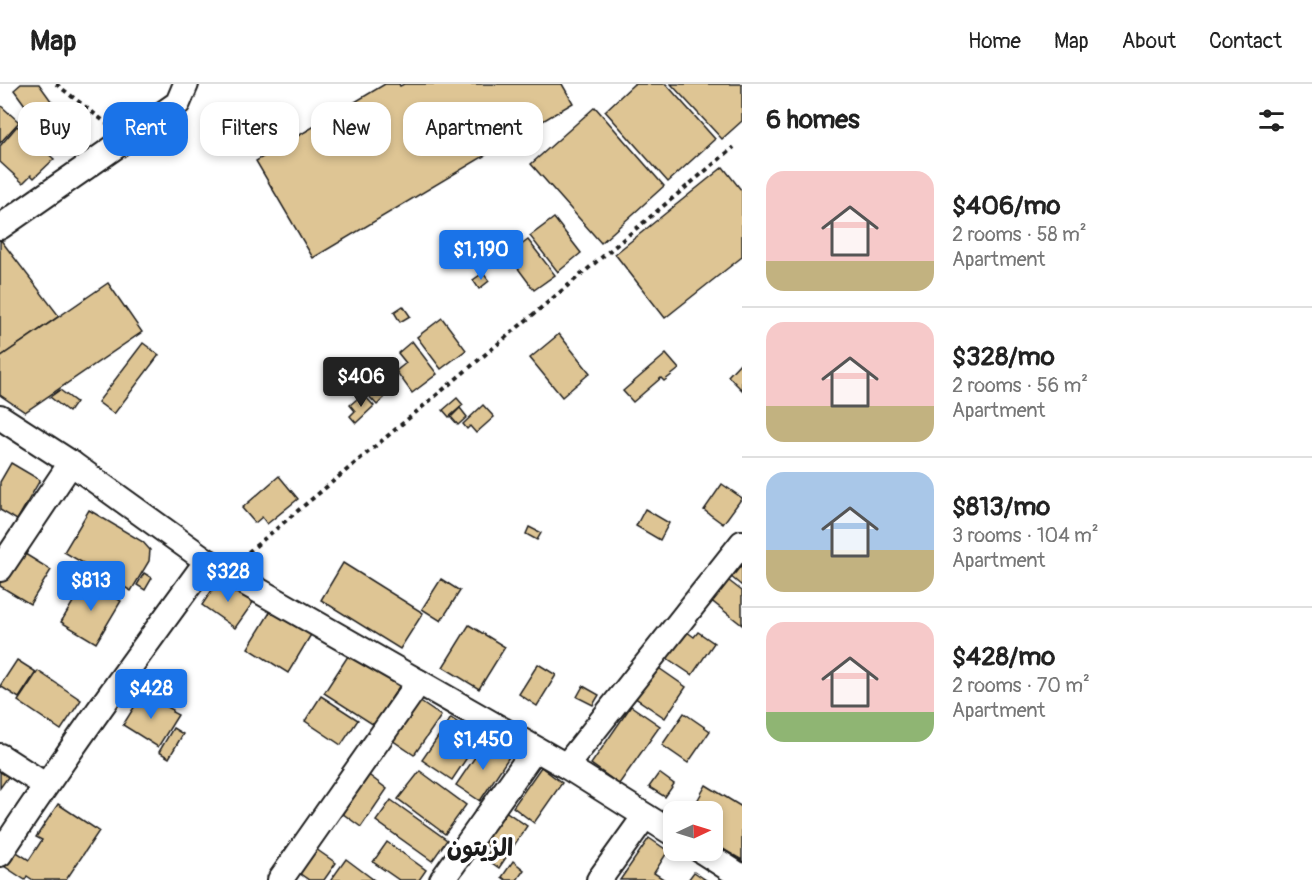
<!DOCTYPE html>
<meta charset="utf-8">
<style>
:root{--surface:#fff;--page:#f6f6f6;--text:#222;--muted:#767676;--line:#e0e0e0;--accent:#1a73e8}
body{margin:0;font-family:Pangolin,"Playpen Sans Arabic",sans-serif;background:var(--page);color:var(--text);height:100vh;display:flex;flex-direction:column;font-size:22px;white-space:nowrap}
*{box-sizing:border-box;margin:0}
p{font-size:20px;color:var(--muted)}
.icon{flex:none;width:33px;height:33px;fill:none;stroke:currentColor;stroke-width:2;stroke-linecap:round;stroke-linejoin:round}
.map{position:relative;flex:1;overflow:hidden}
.sheet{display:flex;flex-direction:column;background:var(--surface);width:570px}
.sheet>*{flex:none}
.hud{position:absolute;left:18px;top:18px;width:570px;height:54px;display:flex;gap:12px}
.needle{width:39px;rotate:86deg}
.controls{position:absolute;left:663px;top:717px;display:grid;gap:12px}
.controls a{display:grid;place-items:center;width:60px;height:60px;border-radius:12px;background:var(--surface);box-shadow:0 3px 9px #0003;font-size:30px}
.price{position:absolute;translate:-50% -51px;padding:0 14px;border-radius:6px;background:var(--accent);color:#fff;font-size:20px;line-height:39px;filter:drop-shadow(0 2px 3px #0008)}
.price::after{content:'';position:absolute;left:50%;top:36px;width:18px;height:14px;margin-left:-9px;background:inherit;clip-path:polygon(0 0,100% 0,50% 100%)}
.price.on{background:#222;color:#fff}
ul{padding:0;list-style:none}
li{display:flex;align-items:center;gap:18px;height:150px;padding:0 24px}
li+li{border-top:2px solid var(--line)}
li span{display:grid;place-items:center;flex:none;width:168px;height:120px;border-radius:18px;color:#555}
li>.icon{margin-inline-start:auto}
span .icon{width:72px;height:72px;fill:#fffc;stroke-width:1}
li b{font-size:26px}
h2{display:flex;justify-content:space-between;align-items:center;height:72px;padding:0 24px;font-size:26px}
.chip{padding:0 21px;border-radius:18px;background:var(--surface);box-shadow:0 3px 9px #0003;font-size:21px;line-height:54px}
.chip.on{background:var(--accent);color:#fff}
header{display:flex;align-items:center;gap:36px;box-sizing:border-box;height:84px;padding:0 30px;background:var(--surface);border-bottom:2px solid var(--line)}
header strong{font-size:28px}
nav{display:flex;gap:33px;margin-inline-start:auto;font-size:21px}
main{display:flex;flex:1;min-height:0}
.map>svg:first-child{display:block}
</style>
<header>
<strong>Map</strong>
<nav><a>Home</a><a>Map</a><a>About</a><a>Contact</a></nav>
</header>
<main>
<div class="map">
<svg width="742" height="796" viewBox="0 0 742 796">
<rect width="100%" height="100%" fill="#fff"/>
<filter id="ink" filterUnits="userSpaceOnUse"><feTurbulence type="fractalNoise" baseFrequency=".0167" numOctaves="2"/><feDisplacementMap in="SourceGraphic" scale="12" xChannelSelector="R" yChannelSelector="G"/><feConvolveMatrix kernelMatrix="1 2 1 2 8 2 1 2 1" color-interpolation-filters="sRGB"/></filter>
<g filter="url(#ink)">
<g fill="#dec594" stroke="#1c1c1c" stroke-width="1.5">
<path d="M21,0H39L72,46L59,56L46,40L41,43L14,6Z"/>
<path d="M385,0H399L400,2L404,0H562L573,19L313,174L256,77Z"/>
<path d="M634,0H666L715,55L668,98L605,27Z"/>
<path d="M671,0H742V37L722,55Z"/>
<path d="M0,21L19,38L0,59Z"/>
<path d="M595,23L664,102L601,159L531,80Z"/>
<path d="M17,42L54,75L34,94L31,91L23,99L0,78V62Z"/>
<path d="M723,83L742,107V173L665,234L615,170Z"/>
<path d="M554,134L581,169L558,188L530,152Z"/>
<path d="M0,155L59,232L0,273Z"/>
<path d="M528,156L555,191L534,206L508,171Z"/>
<path d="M483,189L489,197L479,205L473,196Z"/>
<path d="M108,199L142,248L25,328L0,311V273Z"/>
<path d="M403,222L410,232L400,238L394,228Z"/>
<path d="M442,234L466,266L441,285L417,253Z"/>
<path d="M559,250L590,289L562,313L530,274Z"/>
<path d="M412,257L437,290L412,309L396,287L406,279L398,269Z"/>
<path d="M143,259L159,271L114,330L98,318Z"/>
<path d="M666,270L679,285L664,297L661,294L633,318L623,307Z"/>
<path d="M742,277V306L728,292Z"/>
<path d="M376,304L384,314L377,321L368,311Z"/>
<path d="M60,306L76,318L69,328L50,313Z"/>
<path d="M363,310L374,322L356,339L350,332L355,327L350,321Z"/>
<path d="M457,314L463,321L449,333L443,326Z"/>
<path d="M483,321L494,333L476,349L470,342L467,345L463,340Z"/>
<path d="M460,324L467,333L458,341L451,333Z"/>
<path d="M11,379L40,396L17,436L0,426V398Z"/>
<path d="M279,392L298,415L267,440L262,433L255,439L242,424Z"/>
<path d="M722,400L742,414L723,440L704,426Z"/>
<path d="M645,425L669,439L660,456L636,442Z"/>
<path d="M89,426L143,458L150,466L149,477L131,507L64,468Z"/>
<path d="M529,443L541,449L537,456L526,450Z"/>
<path d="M17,465L51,486L30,520L0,502V494Z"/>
<path d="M742,465V502L724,487Z"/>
<path d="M343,479L423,529L400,565L321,516Z"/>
<path d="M144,489L152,494L145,506L137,501Z"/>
<path d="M720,490L742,507V541L704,511Z"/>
<path d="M220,494L254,517L235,544L202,521Z"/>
<path d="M441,495L460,507L441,537L422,525Z"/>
<path d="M86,496L121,517L96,559L61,538Z"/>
<path d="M272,525L312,549L288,589L248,564Z"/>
<path d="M469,541L505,563L479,605L443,583Z"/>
<path d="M679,542L694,553L698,548L714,559L692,591L661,570Z"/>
<path d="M350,569L400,601L374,641L324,609Z"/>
<path d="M17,576L36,588L19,614L0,602Z"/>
<path d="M538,580L556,591L537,622L519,610Z"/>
<path d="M653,580L686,603L665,634L631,611Z"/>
<path d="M38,587L81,616L61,646L18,617Z"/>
<path d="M583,602L599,611L593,621L577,613Z"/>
<path d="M143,609L173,626L172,628L178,631L158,663L123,641Z"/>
<path d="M321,612L358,636L341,661L305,637Z"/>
<path d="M416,615L441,632L414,671L389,654Z"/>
<path d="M631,622L660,642L619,700L591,680Z"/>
<path d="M684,629L710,647L688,679L662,661Z"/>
<path d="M451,634L480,654L452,696L422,676Z"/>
<path d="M173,644L183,650L169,674L159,668Z"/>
<path d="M486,657L509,673L480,717L456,701Z"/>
<path d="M0,679L8,689V693L0,704Z"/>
<path d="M541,683L562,699L534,739L513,723Z"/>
<path d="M362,686L387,705L361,743L335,724Z"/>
<path d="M420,687L466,721L445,750L398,715Z"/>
<path d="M659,689L674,700L665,713L649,703Z"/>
<path d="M706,701L742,723V776L712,759V728H691Z"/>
<path d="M391,716L447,756L432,777L376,737Z"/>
<path d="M58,720L99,747L66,796H33L27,792L25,796L1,780L12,765L29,776L42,756L36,753Z"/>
<path d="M501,724L527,742L499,784L485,774L491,765L478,756Z"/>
<path d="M649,754L668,767L654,789L665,796H620Z"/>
<path d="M387,758L426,786L419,796H399L373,778Z"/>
<path d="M313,763L336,779L324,796H309L296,787Z"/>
<path d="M346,775L374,796H331Z"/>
<path d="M513,777L524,786L517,796H506L502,793Z"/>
<path d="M694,788L706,796H688Z"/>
</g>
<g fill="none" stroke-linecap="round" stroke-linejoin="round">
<g stroke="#1c1c1c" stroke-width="28">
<g id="minor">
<path d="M0,143L178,19L186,0"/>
<path d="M0,333L71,379L207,477L566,682L674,750"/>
<path d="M0,485L71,379"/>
<path d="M0,672L45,701"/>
<path d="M566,682L742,459"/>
<path d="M700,766L742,793"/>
<path d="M0,770C66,670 136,574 207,477"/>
<path d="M280,796L419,598"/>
<path d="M442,796L535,665"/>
<path d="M599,796L645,732"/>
</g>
</g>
<g stroke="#1c1c1c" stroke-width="4" stroke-dasharray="4.5 4.5" stroke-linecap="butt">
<path d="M56,0L110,42"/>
<path d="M240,471L246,470L734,63"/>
</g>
<use href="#minor" stroke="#fff" stroke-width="24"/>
</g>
</g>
<g text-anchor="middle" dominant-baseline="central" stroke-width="6" stroke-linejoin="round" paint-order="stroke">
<g font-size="24" font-weight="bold" fill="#1c1c1c" stroke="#fff">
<text x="480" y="764">الزيتون</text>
</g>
</g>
</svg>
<div class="controls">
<a><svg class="needle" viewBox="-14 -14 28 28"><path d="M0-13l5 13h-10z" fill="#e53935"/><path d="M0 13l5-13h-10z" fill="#767676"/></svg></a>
</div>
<b class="price" style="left:481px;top:197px">$1,190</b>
<b class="price on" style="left:361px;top:324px">$406</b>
<b class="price" style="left:228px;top:519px">$328</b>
<b class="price" style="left:91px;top:528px">$813</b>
<b class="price" style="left:151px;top:636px">$428</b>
<b class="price" style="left:483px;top:687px">$1,450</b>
<div class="hud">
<a class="chip">Buy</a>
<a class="chip on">Rent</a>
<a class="chip">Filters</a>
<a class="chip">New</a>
<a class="chip">Apartment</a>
</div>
</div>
<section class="sheet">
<h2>6 homes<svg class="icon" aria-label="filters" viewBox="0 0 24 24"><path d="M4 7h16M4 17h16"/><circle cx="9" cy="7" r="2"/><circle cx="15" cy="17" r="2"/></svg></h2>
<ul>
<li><span style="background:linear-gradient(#f6c9c9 75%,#c2b280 0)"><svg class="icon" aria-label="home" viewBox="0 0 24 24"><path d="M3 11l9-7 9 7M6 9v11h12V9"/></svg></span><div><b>$406/mo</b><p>2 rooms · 58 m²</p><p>Apartment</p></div></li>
<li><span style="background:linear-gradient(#f6c9c9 70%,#c2b280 0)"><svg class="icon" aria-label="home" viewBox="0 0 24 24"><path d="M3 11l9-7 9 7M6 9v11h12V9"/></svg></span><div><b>$328/mo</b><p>2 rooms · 56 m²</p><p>Apartment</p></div></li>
<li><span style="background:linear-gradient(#a9c7e8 65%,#c2b280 0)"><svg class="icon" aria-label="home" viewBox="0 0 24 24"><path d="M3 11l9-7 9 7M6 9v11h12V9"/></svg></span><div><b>$813/mo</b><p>3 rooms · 104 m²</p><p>Apartment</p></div></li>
<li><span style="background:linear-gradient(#f6c9c9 75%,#8fb573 0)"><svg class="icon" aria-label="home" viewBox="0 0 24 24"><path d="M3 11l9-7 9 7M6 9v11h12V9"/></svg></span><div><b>$428/mo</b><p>2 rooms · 70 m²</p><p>Apartment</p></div></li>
</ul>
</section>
</main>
